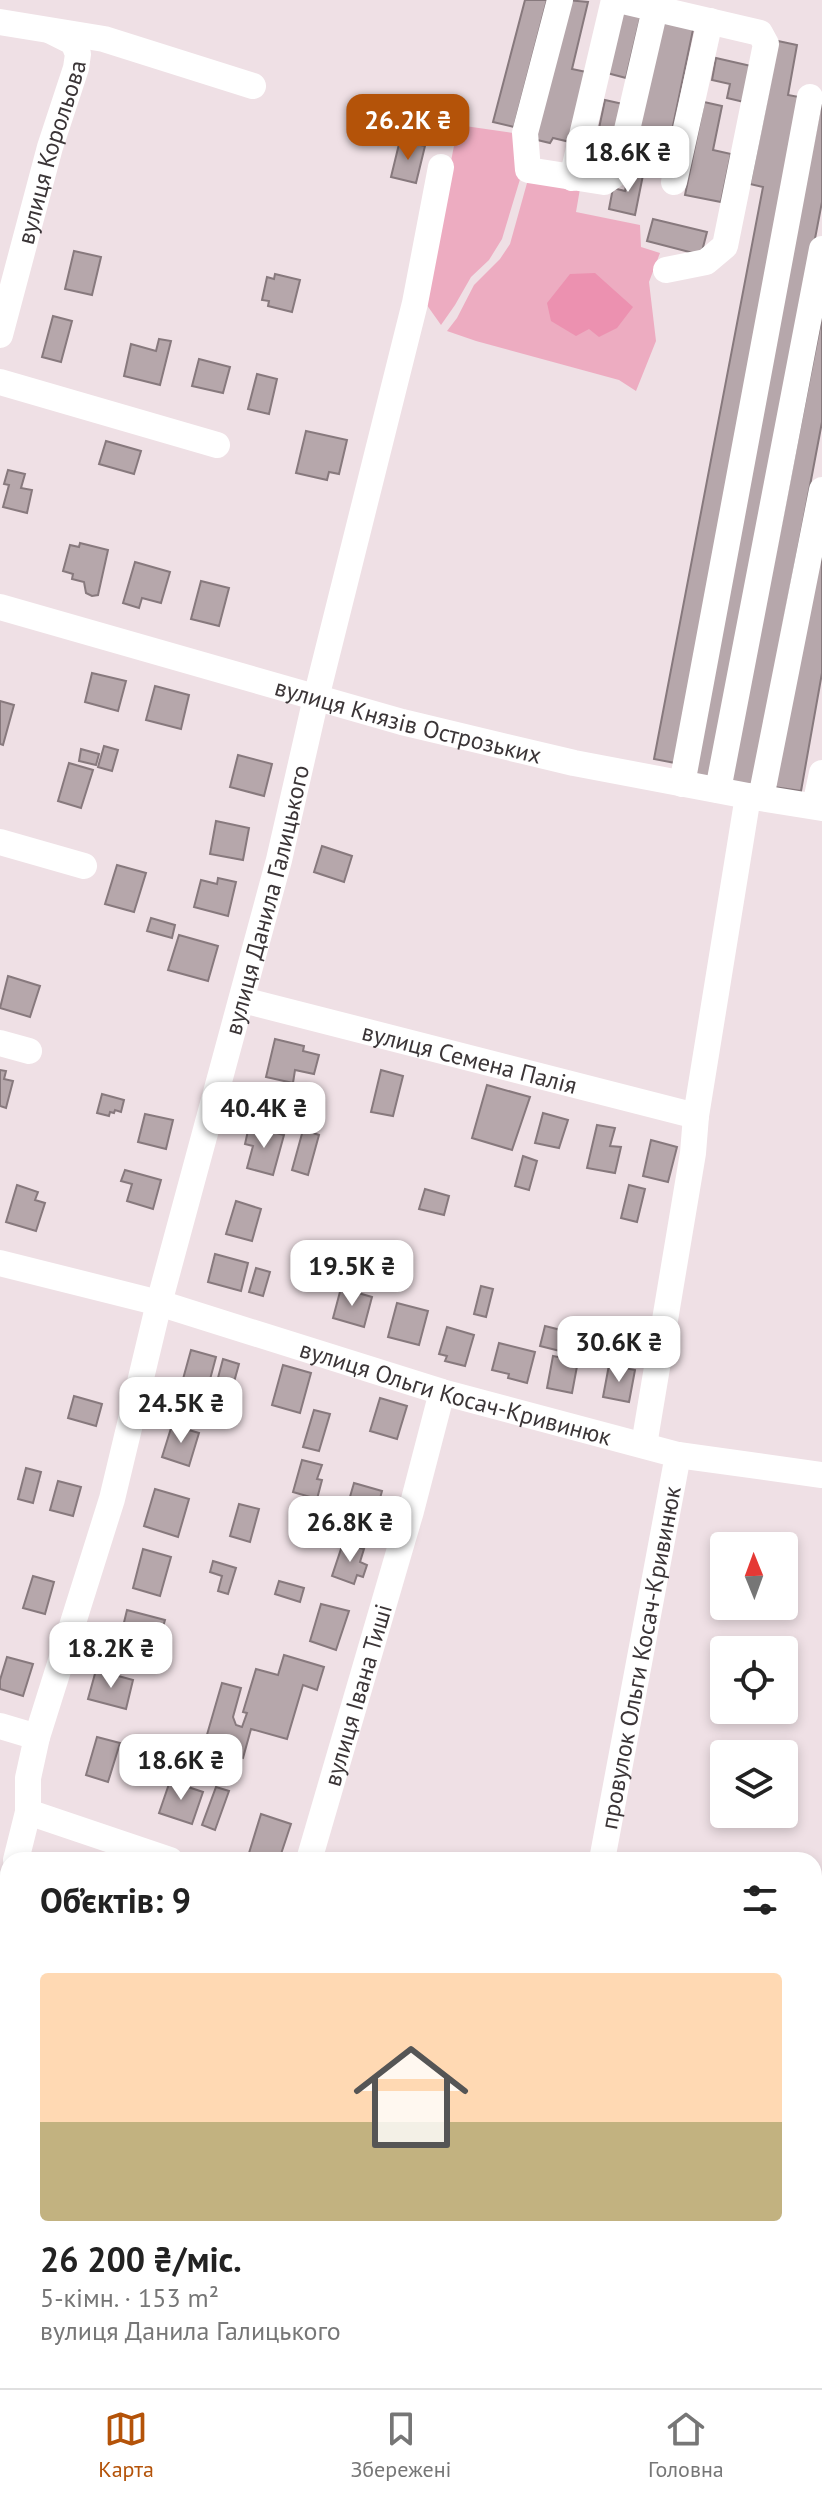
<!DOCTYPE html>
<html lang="uk">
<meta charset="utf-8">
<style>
:root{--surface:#fff;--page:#f2f2f2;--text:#222;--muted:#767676;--line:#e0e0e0;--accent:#b45309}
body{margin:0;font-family:"PT Sans",sans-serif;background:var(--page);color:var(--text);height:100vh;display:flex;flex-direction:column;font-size:30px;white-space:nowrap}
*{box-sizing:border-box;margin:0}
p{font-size:26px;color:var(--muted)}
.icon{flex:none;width:44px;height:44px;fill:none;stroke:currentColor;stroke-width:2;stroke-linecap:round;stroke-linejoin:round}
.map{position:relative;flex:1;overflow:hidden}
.side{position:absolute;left:0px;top:1852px;width:822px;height:536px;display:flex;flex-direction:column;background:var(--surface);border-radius:24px 24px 0 0;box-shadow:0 4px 12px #0003}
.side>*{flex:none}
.needle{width:52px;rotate:359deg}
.tools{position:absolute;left:710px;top:1532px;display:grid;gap:16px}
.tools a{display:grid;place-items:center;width:88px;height:88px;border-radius:8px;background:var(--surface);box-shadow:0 4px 12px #0003;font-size:40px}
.price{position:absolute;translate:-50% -68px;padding:0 18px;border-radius:16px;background:#fff;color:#222;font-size:26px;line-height:52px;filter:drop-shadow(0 2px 4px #0008)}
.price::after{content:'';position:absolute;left:50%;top:48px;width:24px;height:18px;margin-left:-12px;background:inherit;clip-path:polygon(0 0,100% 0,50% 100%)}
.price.on{background:var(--accent);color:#fff}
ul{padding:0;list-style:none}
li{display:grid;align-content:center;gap:16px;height:424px;padding:0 40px}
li+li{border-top:2px solid var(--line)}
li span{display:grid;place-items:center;height:248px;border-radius:8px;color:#555}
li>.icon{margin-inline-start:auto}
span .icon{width:144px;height:144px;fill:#fffc;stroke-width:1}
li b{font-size:34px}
h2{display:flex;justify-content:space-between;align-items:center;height:96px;padding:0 40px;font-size:34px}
.menu{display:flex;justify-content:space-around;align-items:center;height:112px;border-top:2px solid var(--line);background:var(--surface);font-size:22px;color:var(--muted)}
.menu a{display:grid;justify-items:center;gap:4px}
.menu .on{color:var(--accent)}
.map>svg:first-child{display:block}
</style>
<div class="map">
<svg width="822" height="2388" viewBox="0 0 822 2388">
<rect width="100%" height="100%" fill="#efe0e5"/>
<g fill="#edacc1">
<path d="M458,125L520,134L521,176L502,239L489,260L471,277L455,305L441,325L424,301Z"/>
<path d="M533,176L581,183L576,212L640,225L641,247L660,253L649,282L656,341L636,391L619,380L476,341L447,331L457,318L474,285L500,259L510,244L527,183Z"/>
</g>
<path fill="#ec91b0" d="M595,273L633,307L617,328L599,337L589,329L576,336L551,321L547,303L570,274Z"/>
<g fill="#b6a7ab" stroke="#87797d" stroke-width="2">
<path d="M525,0H547L514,127L493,122Z"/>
<path d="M567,0L588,2L572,69L591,73L574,143L553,138L550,143L533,139Z"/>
<path d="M622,10L641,15L626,78L607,73Z"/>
<path d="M661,18L694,25L665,164L648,160L650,147L634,144Z"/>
<path d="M778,41L797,45L788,95L804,98L675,763L654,759L763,187L750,184Z"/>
<path d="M716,58L751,66L744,102L727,98L730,84L712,80Z"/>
<path d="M822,98V202L712,778L688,775Z"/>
<path d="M605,100L623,104L608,169L591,166Z"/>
<path d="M704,102L722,106L713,150L731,154L721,202L685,195Z"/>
<path d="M400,140L425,146L416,183L391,177Z"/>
<path d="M630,167L644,170L635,215L609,209L613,188L625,191Z"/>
<path d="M653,219L707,232L701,255L647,241Z"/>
<path d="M74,251L101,257L92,295L65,289Z"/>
<path d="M275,274L300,280L292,312L268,306L269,301L262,300L267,277L274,279Z"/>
<path d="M53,316L72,321L61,362L42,357Z"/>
<path d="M822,316V422L753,787L730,782Z"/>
<path d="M159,339L171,341L160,385L124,376L131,344L156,351Z"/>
<path d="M199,359L230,367L223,393L192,386Z"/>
<path d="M257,374L277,379L269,414L248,409Z"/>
<path d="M306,431L347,440L339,474L329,472L327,480L296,473Z"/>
<path d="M106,441L141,451L134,474L99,464Z"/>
<path d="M8,470L25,474L21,488L32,490L27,513L3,507L9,485L4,484Z"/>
<path d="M822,535V673L801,791L774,787Z"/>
<path d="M80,543L108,550L98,595L92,596L86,593L84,582L72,579L73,574L63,571L70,545L79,547Z"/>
<path d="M135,562L170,572L161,603L142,598L139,608L123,603Z"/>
<path d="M201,581L229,588L219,626L191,619Z"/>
<path d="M92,673L126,681L118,711L85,702Z"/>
<path d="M155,686L189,695L181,729L146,720Z"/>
<path d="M0,701L14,705L3,745L0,744Z"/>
<path d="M104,746L118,750L112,771L98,767Z"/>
<path d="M81,749L99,754L96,765L79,761Z"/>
<path d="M238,755L272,764L264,796L230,787Z"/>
<path d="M69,763L93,770L81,808L58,801Z"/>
<path d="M216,821L249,828L243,860L210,854Z"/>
<path d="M322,846L352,856L344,882L314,872Z"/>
<path d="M117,865L146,873L134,912L105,904Z"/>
<path d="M218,878L236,882L228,916L194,907L201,880L217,884Z"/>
<path d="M151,918L175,925L172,938L147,931Z"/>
<path d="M179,935L218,946L208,981L168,970Z"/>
<path d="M8,976L40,986L30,1017L0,1008Z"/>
<path d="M275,1039L304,1046L303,1051L319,1055L314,1074L295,1070L293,1083L266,1077Z"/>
<path d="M0,1070L6,1071L4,1079L13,1081L6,1108L0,1106Z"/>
<path d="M381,1070L403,1076L393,1116L371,1112Z"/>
<path d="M487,1085L530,1097L512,1150L472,1138Z"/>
<path d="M102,1094L124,1100L121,1112L115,1110L114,1113L110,1112L109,1116L97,1113Z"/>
<path d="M543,1113L568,1120L559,1148L535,1143Z"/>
<path d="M145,1114L173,1120L166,1149L138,1142Z"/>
<path d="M597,1125L615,1128L610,1146L621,1147L615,1173L587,1168Z"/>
<path d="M249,1126L284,1135L273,1175L247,1168L253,1146L245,1144Z"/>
<path d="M303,1130L319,1135L308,1175L292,1170Z"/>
<path d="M651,1140L677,1147L668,1182L643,1176Z"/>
<path d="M523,1156L537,1161L529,1190L515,1186Z"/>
<path d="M125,1170L161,1180L153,1209L127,1201L132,1184L121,1181Z"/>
<path d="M17,1185L38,1192L35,1200L45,1203L36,1231L6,1222Z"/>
<path d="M629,1185L645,1189L637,1222L621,1218Z"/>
<path d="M425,1189L449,1196L444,1215L419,1209Z"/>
<path d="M236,1201L261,1209L252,1241L226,1234Z"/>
<path d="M215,1254L248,1263L241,1291L208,1282Z"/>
<path d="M256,1268L270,1272L263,1296L249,1292Z"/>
<path d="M481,1286L493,1289L486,1317L474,1314Z"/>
<path d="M341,1288L372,1297L364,1327L333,1318Z"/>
<path d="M397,1303L428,1311L419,1345L388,1337Z"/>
<path d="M545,1326L573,1333L568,1353L540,1346Z"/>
<path d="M447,1327L474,1335L465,1366L445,1361L447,1356L439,1354Z"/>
<path d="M499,1343L535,1352L527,1383L508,1378L509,1374L492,1370Z"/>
<path d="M191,1350L216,1357L208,1387L183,1379Z"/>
<path d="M553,1356L578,1361L572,1393L547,1388Z"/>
<path d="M223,1359L239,1364L231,1393L215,1389Z"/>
<path d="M283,1365L311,1373L300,1413L272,1405Z"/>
<path d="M609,1365L635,1370L629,1402L603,1397Z"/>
<path d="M74,1396L102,1404L96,1426L68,1418Z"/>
<path d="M380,1398L407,1406L397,1439L370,1431Z"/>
<path d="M314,1410L330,1414L319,1451L303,1447Z"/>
<path d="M172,1425L199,1433L189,1466L162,1457Z"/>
<path d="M302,1460L322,1465L317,1479L322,1480L317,1499L293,1492Z"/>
<path d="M26,1468L41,1472L33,1503L18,1499Z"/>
<path d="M58,1481L81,1487L73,1516L50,1510Z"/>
<path d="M354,1483L382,1491L374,1521L345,1514Z"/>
<path d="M155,1489L189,1499L178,1537L144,1526Z"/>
<path d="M239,1504L259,1509L250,1542L230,1536Z"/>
<path d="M343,1543L364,1549L360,1562L367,1565L363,1577L357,1575L354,1584L332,1576Z"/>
<path d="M143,1549L171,1557L160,1596L133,1588Z"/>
<path d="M213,1561L236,1568L228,1594L218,1591L222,1576L210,1572Z"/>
<path d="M33,1576L54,1582L45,1614L23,1608Z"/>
<path d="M279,1581L304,1588L300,1602L275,1594Z"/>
<path d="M321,1604L349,1611L336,1650L310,1641Z"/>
<path d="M127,1610L165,1620L157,1648L120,1639Z"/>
<path d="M284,1655L324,1667L317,1690L303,1685L287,1739L251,1729L243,1758L204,1745L222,1683L241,1688L233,1717L236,1725L242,1727L247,1713L243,1712L256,1669L278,1675Z"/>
<path d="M7,1657L33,1664L23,1696L0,1689V1680Z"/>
<path d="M96,1670L133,1680L126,1709L88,1699Z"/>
<path d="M97,1737L120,1743L108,1782L86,1775Z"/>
<path d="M170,1781L203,1792L192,1824L159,1813Z"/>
<path d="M216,1787L229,1791L215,1830L202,1825Z"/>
<path d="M261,1814L291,1824L279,1860H269L249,1853Z"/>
</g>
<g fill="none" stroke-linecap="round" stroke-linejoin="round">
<g stroke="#fff" stroke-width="26">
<path d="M560,0L525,133L528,170L604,182L617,173L655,9"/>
<path d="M619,0L760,33L766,44L725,246L706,262L666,270"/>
<path d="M0,22L104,39L253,86"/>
<path d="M572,178L614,0"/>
<path d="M674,182L710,21"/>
<path id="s1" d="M0,335L50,147L76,68L78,54L73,42L51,31"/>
<path d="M0,382L217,445"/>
<path id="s2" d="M0,607L402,722L574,763L748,796L822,808"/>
<path d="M682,784L810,97"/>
<path d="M718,790L822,249"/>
<path d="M761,798L822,490"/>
<path d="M815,806L822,773"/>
<path d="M0,842L84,866"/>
<path id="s3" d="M243,1000L696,1116"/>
<path d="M0,1043L29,1051"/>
<path id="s4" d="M0,1263L159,1303L442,1392L678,1455L822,1475"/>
<path d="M644,1445L693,1153L696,1116L748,796"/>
<path d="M0,1726L37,1737"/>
<path d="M28,1812L170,1860"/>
<path id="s5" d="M16,1860L28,1812V1778L37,1737L112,1499L159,1303L279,860L316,698L415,303L441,167"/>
<path id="s6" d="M309,1860L411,1511L442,1392"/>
<path id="s7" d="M602,1860L678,1455"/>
<path d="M0,1901L8,1882"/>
<path d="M814,2066L822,2068"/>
</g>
</g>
<g text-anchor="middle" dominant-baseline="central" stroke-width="7" stroke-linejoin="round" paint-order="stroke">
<g font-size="24" fill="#3b3537" stroke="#fff">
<text stroke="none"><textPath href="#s1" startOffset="190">вулиця Корольова</textPath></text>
<text stroke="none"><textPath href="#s2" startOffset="424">вулиця Князів Острозьких</textPath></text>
<text stroke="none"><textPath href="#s5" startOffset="994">вулиця Данила Галицького</textPath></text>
<text stroke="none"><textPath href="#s3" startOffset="234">вулиця Семена Палія</textPath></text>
<text stroke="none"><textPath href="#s4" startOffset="474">вулиця Ольги Косач-Кривинюк</textPath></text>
<text stroke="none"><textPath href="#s7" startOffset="206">провулок Ольги Косач-Кривинюк</textPath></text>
<text stroke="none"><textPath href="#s6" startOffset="172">вулиця Івана Тиші</textPath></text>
</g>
</g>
</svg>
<div class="tools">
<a><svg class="needle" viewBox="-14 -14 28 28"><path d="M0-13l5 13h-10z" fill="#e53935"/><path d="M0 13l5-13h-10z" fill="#767676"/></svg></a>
<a><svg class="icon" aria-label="locate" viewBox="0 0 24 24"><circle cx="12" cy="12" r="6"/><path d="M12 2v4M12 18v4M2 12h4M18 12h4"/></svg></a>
<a><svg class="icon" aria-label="layers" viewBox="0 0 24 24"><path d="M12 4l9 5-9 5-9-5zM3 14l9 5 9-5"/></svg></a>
</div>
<b class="price on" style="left:408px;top:162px">26.2K ₴</b>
<b class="price" style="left:628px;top:194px">18.6K ₴</b>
<b class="price" style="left:264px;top:1150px">40.4K ₴</b>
<b class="price" style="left:352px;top:1308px">19.5K ₴</b>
<b class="price" style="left:619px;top:1384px">30.6K ₴</b>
<b class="price" style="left:181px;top:1445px">24.5K ₴</b>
<b class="price" style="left:350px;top:1564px">26.8K ₴</b>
<b class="price" style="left:111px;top:1690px">18.2K ₴</b>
<b class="price" style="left:181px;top:1802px">18.6K ₴</b>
<section class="side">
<h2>Об’єктів: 9<svg class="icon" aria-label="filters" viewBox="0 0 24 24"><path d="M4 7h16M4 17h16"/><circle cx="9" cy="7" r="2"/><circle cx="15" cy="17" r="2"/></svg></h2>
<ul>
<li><span style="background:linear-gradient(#ffd9b3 60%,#c2b280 0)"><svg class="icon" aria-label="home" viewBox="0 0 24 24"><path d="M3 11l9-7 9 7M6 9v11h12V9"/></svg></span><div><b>26 200 ₴/міс.</b><p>5-кімн. · 153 m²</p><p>вулиця Данила Галицького</p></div></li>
</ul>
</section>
</div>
<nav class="menu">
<a class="on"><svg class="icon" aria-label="map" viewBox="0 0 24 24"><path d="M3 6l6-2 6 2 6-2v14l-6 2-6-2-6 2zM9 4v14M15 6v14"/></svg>Карта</a>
<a><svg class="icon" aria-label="saved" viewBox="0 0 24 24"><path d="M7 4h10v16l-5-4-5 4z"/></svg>Збережені</a>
<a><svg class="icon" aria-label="home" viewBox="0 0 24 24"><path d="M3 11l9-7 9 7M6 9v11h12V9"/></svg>Головна</a>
</nav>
